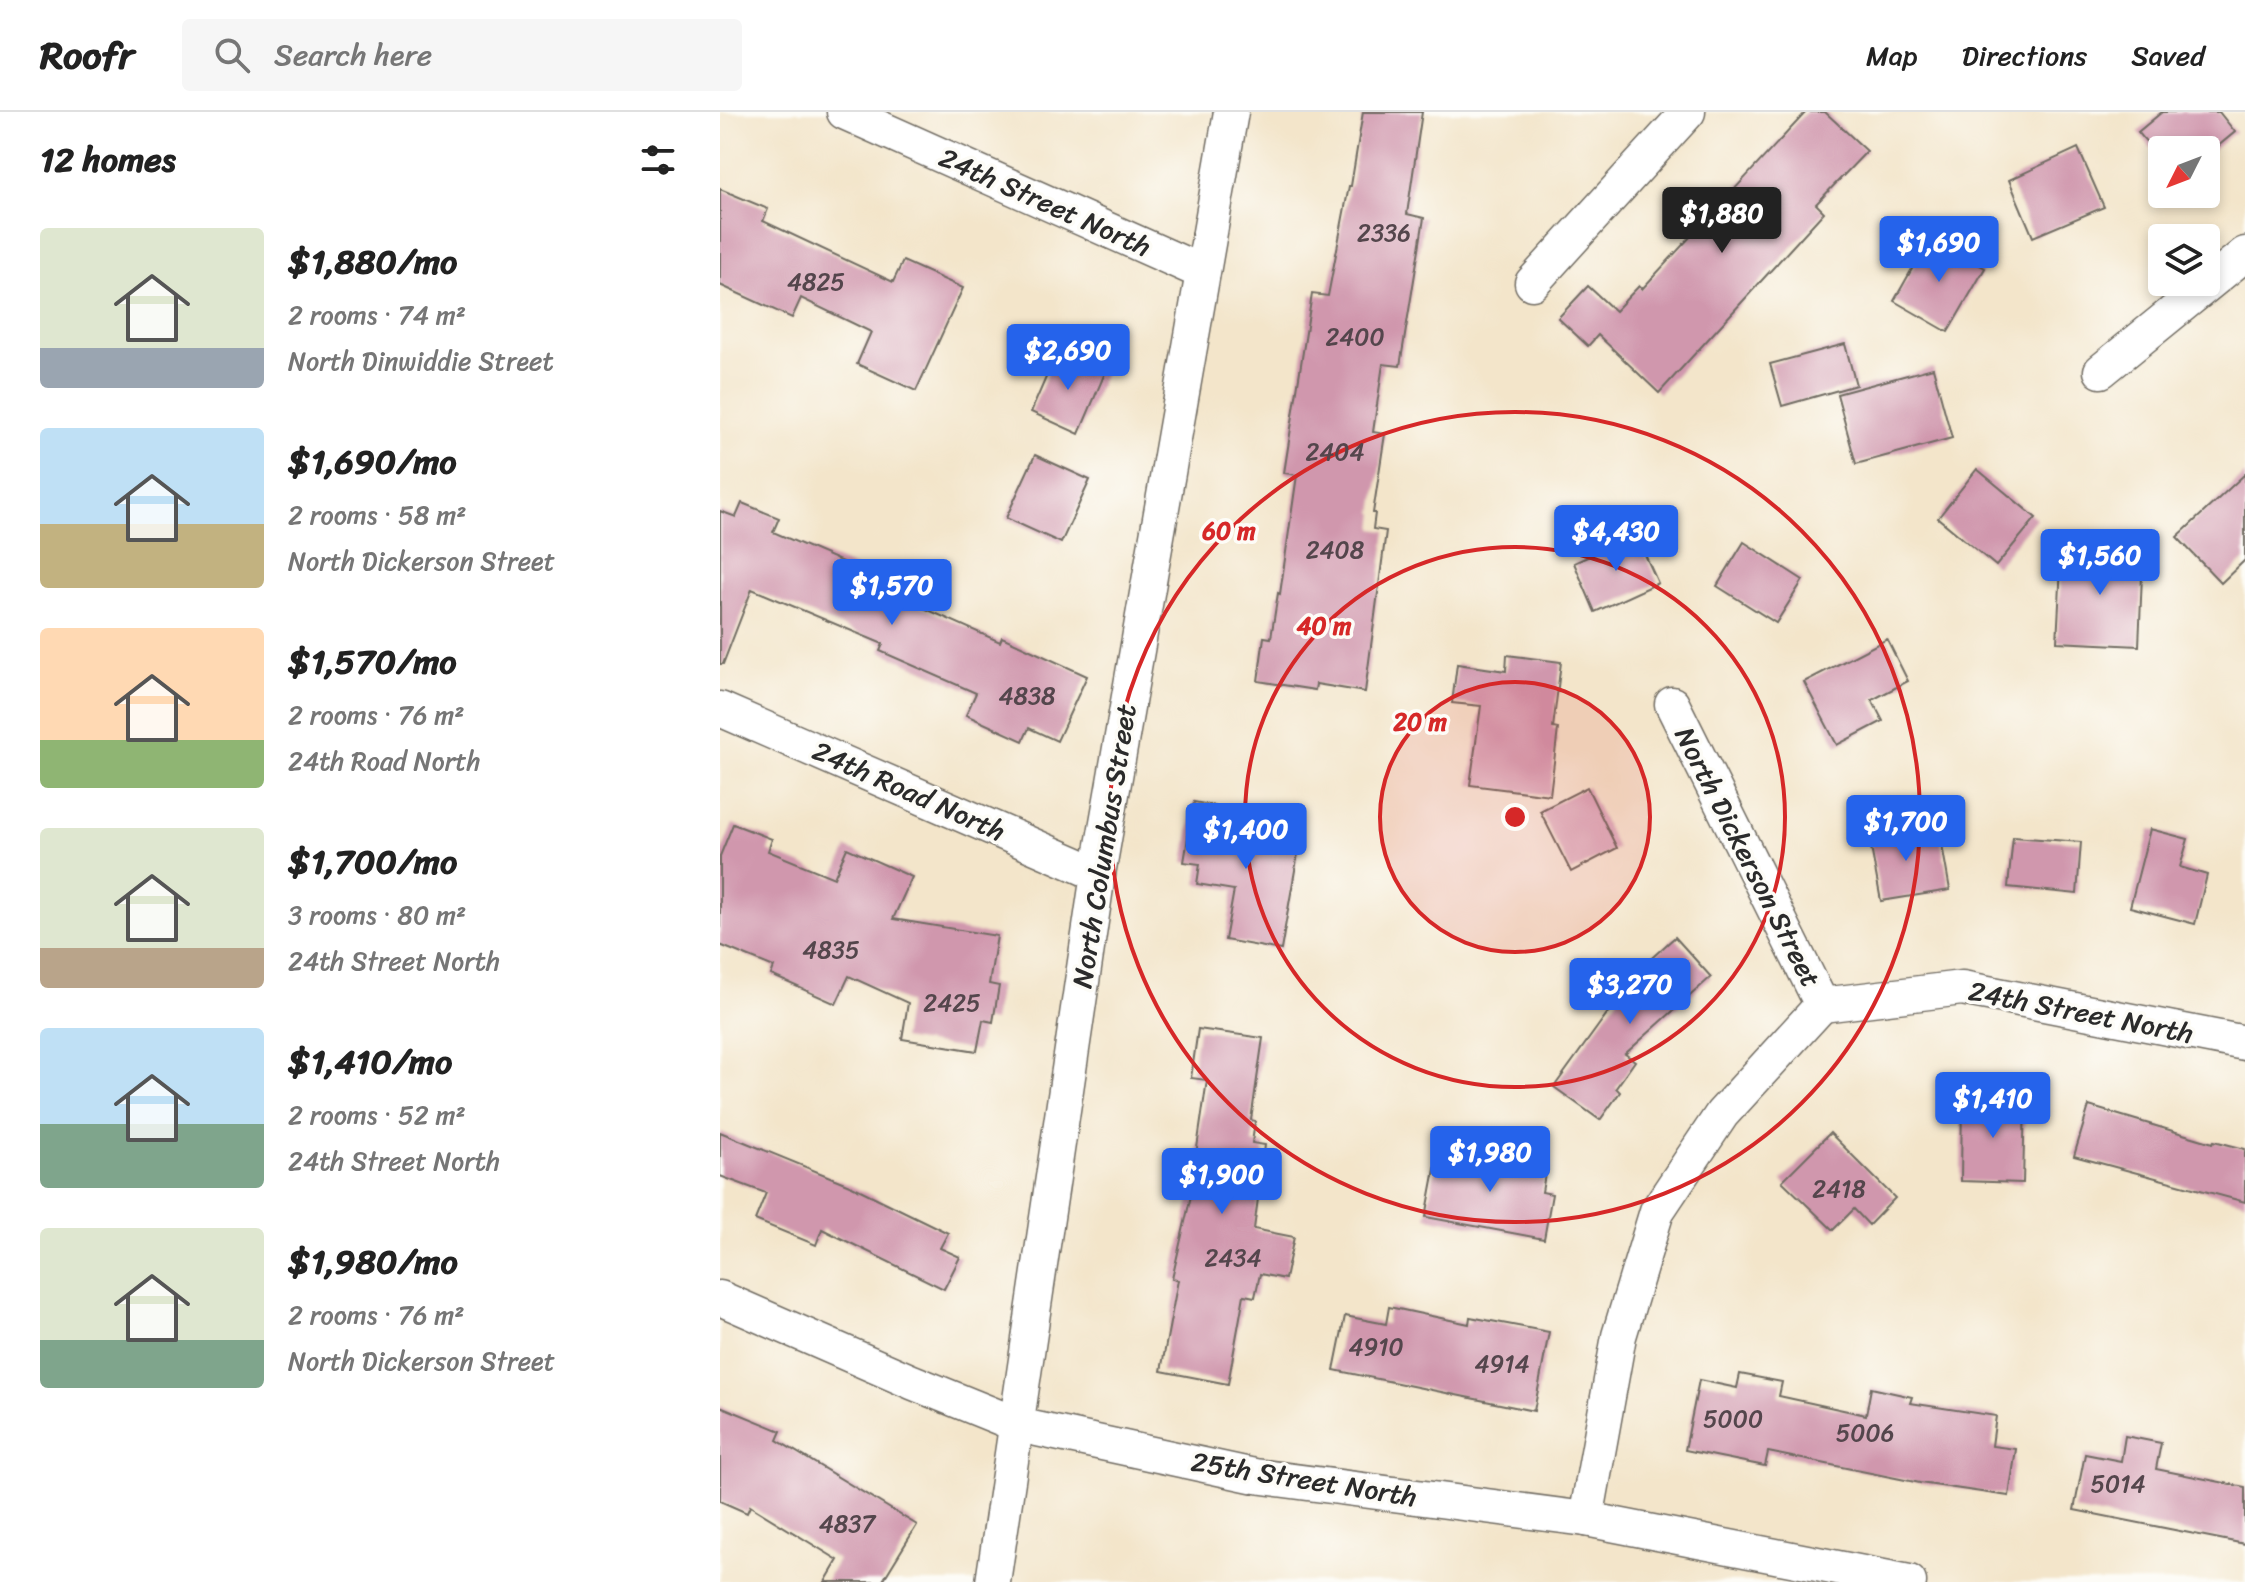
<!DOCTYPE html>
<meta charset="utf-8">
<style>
:root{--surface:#fff;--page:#f6f6f6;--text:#222;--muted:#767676;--line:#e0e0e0;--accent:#2563eb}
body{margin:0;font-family:Sriracha,sans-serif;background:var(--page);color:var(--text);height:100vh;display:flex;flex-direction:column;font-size:30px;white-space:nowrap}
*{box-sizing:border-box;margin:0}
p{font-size:26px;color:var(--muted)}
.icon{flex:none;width:44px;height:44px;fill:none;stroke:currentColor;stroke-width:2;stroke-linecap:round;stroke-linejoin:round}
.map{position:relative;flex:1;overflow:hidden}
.drawer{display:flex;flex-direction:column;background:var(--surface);width:720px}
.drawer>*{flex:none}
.needle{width:52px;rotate:228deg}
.controls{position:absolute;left:1428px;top:24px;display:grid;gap:16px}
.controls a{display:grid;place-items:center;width:72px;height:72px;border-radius:8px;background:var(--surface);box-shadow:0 4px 12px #0003;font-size:40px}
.price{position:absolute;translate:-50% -68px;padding:0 18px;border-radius:8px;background:var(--accent);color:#fff;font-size:26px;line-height:52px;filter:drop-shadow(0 2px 4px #0008)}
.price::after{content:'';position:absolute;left:50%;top:48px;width:24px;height:18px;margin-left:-12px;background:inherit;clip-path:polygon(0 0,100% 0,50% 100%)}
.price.active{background:#222;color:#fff}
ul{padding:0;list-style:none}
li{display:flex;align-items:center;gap:24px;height:200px;padding:0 40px}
li span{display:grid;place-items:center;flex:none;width:224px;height:160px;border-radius:8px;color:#555}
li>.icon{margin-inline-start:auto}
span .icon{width:96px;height:96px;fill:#fffc;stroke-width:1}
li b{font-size:34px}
h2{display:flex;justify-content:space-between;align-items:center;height:96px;padding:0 40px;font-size:34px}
header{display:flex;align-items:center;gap:48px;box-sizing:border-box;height:112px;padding:0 40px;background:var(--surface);border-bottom:2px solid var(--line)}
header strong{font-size:38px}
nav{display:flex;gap:44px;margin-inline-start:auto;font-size:28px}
.search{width:560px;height:72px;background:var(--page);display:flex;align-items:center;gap:20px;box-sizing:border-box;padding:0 28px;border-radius:8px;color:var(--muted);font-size:30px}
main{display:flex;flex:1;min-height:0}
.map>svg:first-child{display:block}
</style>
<header>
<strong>Roofr</strong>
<div class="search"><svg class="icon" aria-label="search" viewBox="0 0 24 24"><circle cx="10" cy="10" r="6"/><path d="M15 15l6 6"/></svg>Search here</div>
<nav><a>Map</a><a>Directions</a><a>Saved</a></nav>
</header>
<main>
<section class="drawer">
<h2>12 homes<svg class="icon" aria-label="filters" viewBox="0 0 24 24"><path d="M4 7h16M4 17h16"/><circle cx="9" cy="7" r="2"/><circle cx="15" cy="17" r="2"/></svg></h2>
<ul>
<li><span style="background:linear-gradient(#dfe7d0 75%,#9aa5b1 0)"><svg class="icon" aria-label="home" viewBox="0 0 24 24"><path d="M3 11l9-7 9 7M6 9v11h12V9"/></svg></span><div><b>$1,880/mo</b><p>2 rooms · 74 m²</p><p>North Dinwiddie Street</p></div></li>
<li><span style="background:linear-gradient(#bfe0f5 60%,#c2b280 0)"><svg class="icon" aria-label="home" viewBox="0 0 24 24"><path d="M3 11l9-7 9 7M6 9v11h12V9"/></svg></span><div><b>$1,690/mo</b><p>2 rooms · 58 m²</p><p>North Dickerson Street</p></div></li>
<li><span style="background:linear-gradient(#ffd9b3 70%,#8fb573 0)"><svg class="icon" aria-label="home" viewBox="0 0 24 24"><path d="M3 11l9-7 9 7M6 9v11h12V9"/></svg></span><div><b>$1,570/mo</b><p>2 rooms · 76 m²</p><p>24th Road North</p></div></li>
<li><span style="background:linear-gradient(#dfe7d0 75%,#b9a48a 0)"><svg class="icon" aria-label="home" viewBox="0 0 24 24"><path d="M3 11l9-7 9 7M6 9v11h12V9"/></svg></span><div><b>$1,700/mo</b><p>3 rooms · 80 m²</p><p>24th Street North</p></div></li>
<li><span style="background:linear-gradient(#bfe0f5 60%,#7fa58c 0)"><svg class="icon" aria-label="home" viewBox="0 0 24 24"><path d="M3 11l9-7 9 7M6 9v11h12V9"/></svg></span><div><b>$1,410/mo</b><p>2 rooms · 52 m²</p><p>24th Street North</p></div></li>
<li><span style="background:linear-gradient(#dfe7d0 70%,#7fa58c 0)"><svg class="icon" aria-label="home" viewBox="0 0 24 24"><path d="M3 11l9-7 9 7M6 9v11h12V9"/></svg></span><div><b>$1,980/mo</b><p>2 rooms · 76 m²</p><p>North Dickerson Street</p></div></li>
</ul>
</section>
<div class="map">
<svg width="1525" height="1470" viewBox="0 0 1525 1470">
<rect width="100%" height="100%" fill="#fdfcf7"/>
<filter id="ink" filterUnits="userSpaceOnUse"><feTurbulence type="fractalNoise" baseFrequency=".0125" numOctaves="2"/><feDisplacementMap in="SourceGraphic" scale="16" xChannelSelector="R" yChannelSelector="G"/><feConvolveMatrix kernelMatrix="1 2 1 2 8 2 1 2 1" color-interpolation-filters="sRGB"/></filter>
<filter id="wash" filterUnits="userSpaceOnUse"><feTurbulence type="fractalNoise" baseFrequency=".006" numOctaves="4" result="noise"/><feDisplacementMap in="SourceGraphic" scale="32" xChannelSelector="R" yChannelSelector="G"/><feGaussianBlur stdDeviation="1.8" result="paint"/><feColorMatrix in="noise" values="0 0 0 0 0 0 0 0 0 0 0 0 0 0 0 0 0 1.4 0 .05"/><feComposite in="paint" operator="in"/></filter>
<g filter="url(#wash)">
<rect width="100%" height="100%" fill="#f3e5ca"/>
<g id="blocks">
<g fill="#d097ad">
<path d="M643,0H702L687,102L704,106L680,254L663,252L653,320L665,322L653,401H655L653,417L666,419L645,580L596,572L595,578L538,569L544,525L551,526L558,481L560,482L577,363L564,361L592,182L608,184L629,74H631Z"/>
<path d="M1086,0H1105L1147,39L1096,92L1104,100L939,281L878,223L868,234L838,206L868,174L895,199L919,174L922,177Z"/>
<path d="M1442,0H1499L1515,20L1486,44V38H1442V49L1418,20Z"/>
<path d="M1358,36L1384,95L1313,125L1289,68Z"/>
<path d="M0,77L48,97L43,109L173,170L183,149L243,176L196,279L137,252L151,220L81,186L72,206L0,173Z"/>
<path d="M1210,125L1265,156L1228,220L1174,189Z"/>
<path d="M1125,232L1136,273L1062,294L1050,252Z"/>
<path d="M337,240L377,255L376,257L385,261L359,322L311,300Z"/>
<path d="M1213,256L1232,326L1136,352L1117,282Z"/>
<path d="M315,343L370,368L341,431L286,406Z"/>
<path d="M1257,357L1316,406L1276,454L1218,406Z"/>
<path d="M1525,362V448L1501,471L1457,425Z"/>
<path d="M22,391L59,406L53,420L148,461L145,470L280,530L282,525L367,564L337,629L309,616L303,629L246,603L256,581L160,539L163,532L32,477L3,552H0V399L16,405Z"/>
<path d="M916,423L938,471L875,500L854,451Z"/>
<path d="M1024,430L1083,468L1056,511L997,474Z"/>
<path d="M1342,435L1423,439L1419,534L1337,530Z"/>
<path d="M1167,527L1188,569L1152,588L1163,609L1117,633L1084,570Z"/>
<path d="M787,543L841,550L833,616L838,617L830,683L750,673L761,594L732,591L737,552L786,559Z"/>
<path d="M867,675L897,736L851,760L820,699Z"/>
<path d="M474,690L517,698L515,704L555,711L553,719L581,724L561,838L505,828L514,778L477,772L480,752L464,750Z"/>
<path d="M1181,708L1185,733L1221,727L1230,778L1161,789L1147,714Z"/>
<path d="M13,712L52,727L48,739L114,766L127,736L192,765L173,807L277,824L269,872L279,874L273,910L263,908L257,939L182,927L188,891L129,864L116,892L51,863L54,855L0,833V744Z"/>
<path d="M1430,717L1468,727L1460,755L1487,763L1475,812L1410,795Z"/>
<path d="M1293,725L1361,730L1357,782L1288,775Z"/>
<path d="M955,825L991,865L905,942L915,949L896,976L900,980L880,1008L834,975L907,874L904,871Z"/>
<path d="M478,917L543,926L531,1008L535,1009L532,1031L545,1033L534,1117L574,1125L565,1167L540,1162L535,1185L524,1183L508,1272L441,1259L458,1168L452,1167L480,1044L476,1043L487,968L471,966Z"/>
<path d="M1242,985L1305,986L1303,1071L1241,1069Z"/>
<path d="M1369,994L1493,1031L1494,1029L1525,1037V1090L1354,1044Z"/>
<path d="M0,1020L132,1074L228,1121L220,1136L240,1145L224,1177L102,1117L96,1133L35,1108L46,1081L0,1064Z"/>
<path d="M1110,1021L1175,1086L1149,1113L1134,1097L1113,1118L1062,1069Z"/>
<path d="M719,1036L826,1056L822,1080L832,1082L824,1127L706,1105Z"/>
<path d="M669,1195L749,1212L750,1205L829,1220L814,1299L614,1258L625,1204L666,1212Z"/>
<path d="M1020,1262L1062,1270L1059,1284L1146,1303L1151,1276L1192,1285L1190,1291L1276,1304L1272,1334L1296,1337L1289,1384L1200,1371L1048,1340L1045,1354L965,1338L979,1268L1017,1276Z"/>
<path d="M0,1294L61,1319L57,1328L197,1413L162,1470H105L118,1448L30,1394L27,1401L0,1389Z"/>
<path d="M1405,1324L1441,1331L1436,1357L1525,1375V1432L1354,1398L1365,1342L1401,1349Z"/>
</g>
</g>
</g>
<g filter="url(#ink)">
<use href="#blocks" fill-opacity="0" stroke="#716c63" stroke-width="2"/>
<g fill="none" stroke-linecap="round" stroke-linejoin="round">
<g stroke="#716c63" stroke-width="37">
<g id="street">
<path d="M124,0L482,160"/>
<path d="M812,171L968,0"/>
<path d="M1381,259L1525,142"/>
<path d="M952,592L1102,893"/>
<path d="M0,597L378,762"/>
<path d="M1102,893L1242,876L1525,931"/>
<path d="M0,1186L192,1270L298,1313L535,1364L866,1407L1189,1470"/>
<path d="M866,1407L899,1224L937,1099L1002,1002L1102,893"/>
<path d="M273,1470L378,762L511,0"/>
</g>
</g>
<use href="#street" stroke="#fff" stroke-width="34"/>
</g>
</g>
<circle cx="795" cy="705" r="135" fill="#d62828" fill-opacity=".12"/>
<g fill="none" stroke="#d62828" stroke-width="4">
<circle cx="795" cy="705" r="135"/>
<circle cx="795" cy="705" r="270"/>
<circle cx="795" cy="705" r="405"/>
</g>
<g text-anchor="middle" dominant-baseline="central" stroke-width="7" stroke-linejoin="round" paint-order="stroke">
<g font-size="24" fill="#54464c">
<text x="664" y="121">2336</text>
<text x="96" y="170">4825</text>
<text x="635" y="225">2400</text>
<text x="615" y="340">2404</text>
<text x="615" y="438">2408</text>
<text x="307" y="584">4838</text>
<text x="111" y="838">4835</text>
<text x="232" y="891">2425</text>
<text x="1119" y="1077">2418</text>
<text x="513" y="1146">2434</text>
<text x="656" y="1235">4910</text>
<text x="782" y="1252">4914</text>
<text x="1013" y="1307">5000</text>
<text x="1145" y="1321">5006</text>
<text x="1398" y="1372">5014</text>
<text x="127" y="1412">4837</text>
</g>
<g font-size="28" fill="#2b2b2b" stroke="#fdfcf7">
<text transform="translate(325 90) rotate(24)">24th Street North</text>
<text transform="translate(189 679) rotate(24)">24th Road North</text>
<text transform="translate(384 734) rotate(-81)">North Columbus Street</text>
<text transform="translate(1028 745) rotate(63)">North Dickerson Street</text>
<text transform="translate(1361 900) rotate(11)">24th Street North</text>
<text transform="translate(584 1367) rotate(9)">25th Street North</text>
</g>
</g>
<circle cx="795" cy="705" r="12" fill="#d62828" stroke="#fdfcf7" stroke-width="4"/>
<g font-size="24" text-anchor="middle" font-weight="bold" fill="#d62828" stroke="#fdfcf7" stroke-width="7" stroke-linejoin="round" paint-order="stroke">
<text x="509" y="427">60 m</text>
<text x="604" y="522">40 m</text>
<text x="700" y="618">20 m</text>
</g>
</svg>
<div class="controls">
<a><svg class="needle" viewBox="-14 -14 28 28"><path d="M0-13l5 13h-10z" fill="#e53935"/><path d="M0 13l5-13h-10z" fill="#767676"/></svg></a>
<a><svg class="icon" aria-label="layers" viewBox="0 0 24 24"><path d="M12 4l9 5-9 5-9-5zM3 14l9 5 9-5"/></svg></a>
</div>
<b class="price active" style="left:1002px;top:143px">$1,880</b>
<b class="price" style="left:1219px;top:172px">$1,690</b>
<b class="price" style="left:348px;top:280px">$2,690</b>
<b class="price" style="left:896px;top:461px">$4,430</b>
<b class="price" style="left:1380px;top:485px">$1,560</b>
<b class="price" style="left:172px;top:515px">$1,570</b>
<b class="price" style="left:1186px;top:751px">$1,700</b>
<b class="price" style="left:526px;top:759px">$1,400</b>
<b class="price" style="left:910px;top:914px">$3,270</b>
<b class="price" style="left:1273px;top:1028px">$1,410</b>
<b class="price" style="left:770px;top:1082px">$1,980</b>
<b class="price" style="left:502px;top:1104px">$1,900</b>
</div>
</main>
